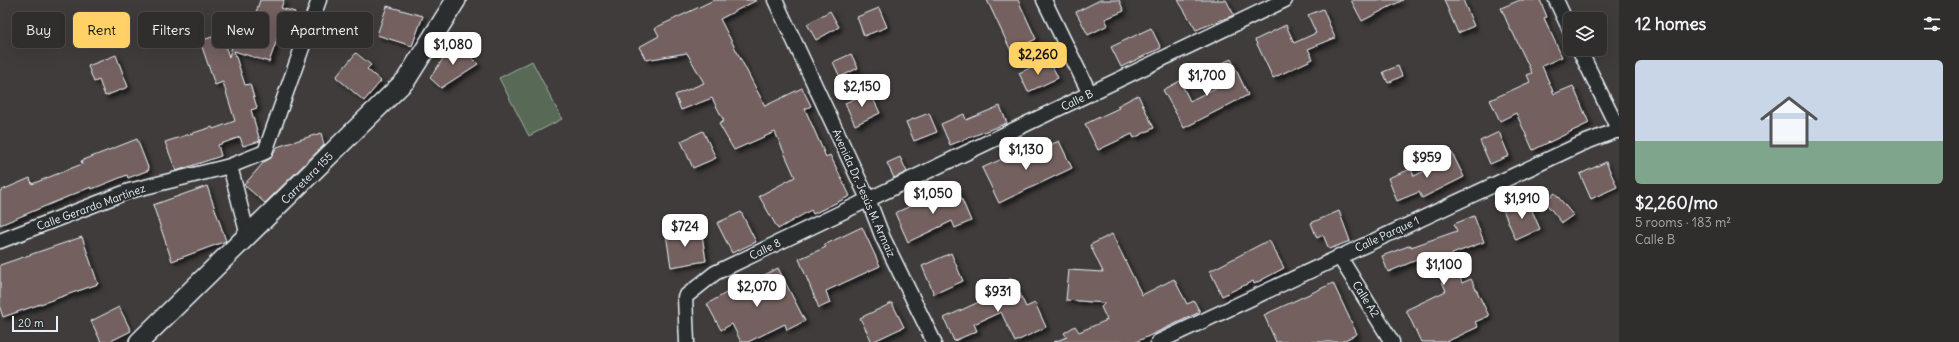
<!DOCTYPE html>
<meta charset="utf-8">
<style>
:root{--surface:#302d2d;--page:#383535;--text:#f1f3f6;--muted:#a8a8aa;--line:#4b4949;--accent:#ffd166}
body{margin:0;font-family:Delius,sans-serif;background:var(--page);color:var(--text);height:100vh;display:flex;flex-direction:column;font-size:15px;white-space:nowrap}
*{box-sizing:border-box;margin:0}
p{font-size:13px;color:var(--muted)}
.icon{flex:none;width:22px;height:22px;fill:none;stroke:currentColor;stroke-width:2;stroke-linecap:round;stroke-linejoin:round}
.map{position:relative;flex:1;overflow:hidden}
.side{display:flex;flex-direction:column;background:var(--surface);width:340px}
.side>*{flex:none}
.guide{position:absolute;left:12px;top:12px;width:380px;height:36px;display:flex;gap:8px}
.buttons{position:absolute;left:1563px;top:12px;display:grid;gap:8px}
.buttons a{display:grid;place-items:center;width:44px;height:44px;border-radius:6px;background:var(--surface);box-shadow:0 4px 16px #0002,0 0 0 1px var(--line);font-size:20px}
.scale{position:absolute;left:12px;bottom:10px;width:46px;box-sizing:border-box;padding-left:4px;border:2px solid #e8f1f8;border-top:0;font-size:11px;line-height:14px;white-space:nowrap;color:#e8f1f8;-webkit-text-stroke:3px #2a2d2e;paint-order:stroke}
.price{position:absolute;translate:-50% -34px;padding:0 9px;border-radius:8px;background:#fff;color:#222;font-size:13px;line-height:26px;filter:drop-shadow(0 1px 2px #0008)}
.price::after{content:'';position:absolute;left:50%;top:24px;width:12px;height:9px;margin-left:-6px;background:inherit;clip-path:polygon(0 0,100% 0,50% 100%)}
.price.on{background:var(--accent);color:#111}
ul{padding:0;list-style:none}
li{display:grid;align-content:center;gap:8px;height:212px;padding:0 16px}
li span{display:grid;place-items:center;height:124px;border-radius:6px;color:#555}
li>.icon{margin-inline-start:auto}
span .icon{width:72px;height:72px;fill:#fffc;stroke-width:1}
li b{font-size:17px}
h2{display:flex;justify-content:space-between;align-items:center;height:48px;padding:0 16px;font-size:17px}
.pill{padding:0 14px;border-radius:6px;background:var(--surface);box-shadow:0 4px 16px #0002,0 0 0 1px var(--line);font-size:14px;line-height:36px}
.pill.on{background:var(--accent);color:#111}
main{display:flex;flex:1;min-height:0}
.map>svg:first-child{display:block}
</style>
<main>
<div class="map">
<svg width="1619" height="342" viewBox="0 0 1619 342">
<defs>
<filter id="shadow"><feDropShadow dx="3.5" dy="3.5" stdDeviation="2" flood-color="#0009"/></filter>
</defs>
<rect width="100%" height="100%" fill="#403c3c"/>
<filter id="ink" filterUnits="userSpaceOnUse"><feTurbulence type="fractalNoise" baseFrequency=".025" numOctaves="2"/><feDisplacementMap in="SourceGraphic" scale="8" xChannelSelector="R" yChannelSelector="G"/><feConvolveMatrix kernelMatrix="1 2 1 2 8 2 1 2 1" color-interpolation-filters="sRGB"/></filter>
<g filter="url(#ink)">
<path fill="#596a54" stroke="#a0aea6" d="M532,61L562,119L529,136L499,78Z"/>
<g fill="#73605e" stroke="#e8f1f8" filter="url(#shadow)">
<path d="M260,0H284L281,8L295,12L287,37L279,34L269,62L234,51L245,85L250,84L257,108L251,110L260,141L243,146L240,137L218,145L221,156L176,171L165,142L212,127L213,129L235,121L223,82L215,85L200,41L221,34L229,57L236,33L243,35L244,29L250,31Z"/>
<path d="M714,0H757L720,19L765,106L802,88L811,106L805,109L826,157L830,155L850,196L813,214L811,210L778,229L759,196L795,177L775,132L734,150L719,124L724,121L712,98L681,110L675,95L704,83L687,53L646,60L639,47L659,36L655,28Z"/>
<path d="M987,0H1018L1036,39L1011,51Z"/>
<path d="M1100,0H1119L1124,11L1105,19L1108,25L1088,35L1076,12Z"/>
<path d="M1178,0H1226L1234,15L1196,30Z"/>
<path d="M1351,0H1403L1362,21Z"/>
<path d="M1444,0H1463L1474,26L1458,33Z"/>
<path d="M1520,0H1540L1547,17L1544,18L1562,57L1542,66L1554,94L1573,86L1589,123L1533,150L1516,113L1500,121L1490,100L1530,82L1527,75L1532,73L1512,31H1511L1501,8Z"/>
<path d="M387,6L423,16L412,46L377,35Z"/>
<path d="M879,8L887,27L864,36L857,17Z"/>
<path d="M1323,9L1335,38L1308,49L1313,59L1273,78L1255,40L1286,25L1294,43L1316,33L1308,15Z"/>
<path d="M830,11L839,27L816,40L807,24Z"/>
<path d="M1151,28L1161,48L1121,67L1111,47Z"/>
<path d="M455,41L478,64L441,88L430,78Z"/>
<path d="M356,53L371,65L367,69L381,81L364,101L336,77Z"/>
<path d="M851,54L858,68L840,77L833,62Z"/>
<path d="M116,55L128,87L105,96L99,80L94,82L88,66Z"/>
<path d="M1049,59L1058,78L1028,92L1019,73Z"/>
<path d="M1231,59L1248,95L1184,128L1163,90L1180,81L1190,101L1227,82L1218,65Z"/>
<path d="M1398,66L1402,76L1388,83L1383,72Z"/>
<path d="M870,92L880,113L855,125L845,103Z"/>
<path d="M1138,95L1154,128L1134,138L1132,134L1098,150L1085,124L1119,108L1117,106Z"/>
<path d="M1000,106L1007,123L950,145L941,124L964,114L966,120Z"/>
<path d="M929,113L937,132L914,141L906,122Z"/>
<path d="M703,131L716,158L693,168L681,141Z"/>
<path d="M1499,132L1509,156L1490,164L1480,141Z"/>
<path d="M321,133L324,145L265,203L244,185L264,162L271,158L277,147Z"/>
<path d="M137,139L149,170L128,178L127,175L92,189L91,187L0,225V191L30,178L32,184L82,164L81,161Z"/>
<path d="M1059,141L1072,168L999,203L982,168L1013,154L1016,160Z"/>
<path d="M1452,153L1464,177L1422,198L1419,192L1397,201L1388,178L1411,169L1414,176L1441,163L1439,159Z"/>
<path d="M900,157L907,172L894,178L887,163Z"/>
<path d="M1606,162L1617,187L1591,199L1580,174Z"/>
<path d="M207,186L226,241L172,261L153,205Z"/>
<path d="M957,188L971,221L955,228L952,221L908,242L895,213L930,197V199Z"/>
<path d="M1555,193L1573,215L1562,223L1544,201Z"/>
<path d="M1527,199L1540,229L1516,240L1503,210Z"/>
<path d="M1339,211L1350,241L1329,249L1323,235L1317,238L1311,223Z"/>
<path d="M741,212L756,242L732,253L717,223Z"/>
<path d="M1474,216L1484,242L1452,254L1462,283L1471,279L1489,316L1475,322L1478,327L1446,342H1421L1406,310L1446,291L1437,269L1432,271L1426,256L1388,272L1382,256L1411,245V247L1457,231L1454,224Z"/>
<path d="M862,227L880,266L826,291L830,303L819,308L799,259L826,247L824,245Z"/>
<path d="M693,230L694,236L702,235L706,261L671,267L666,234Z"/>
<path d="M1112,234L1142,295L1174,279L1187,304L1194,301L1200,312L1136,342H1054L1067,337L1064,333L1075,326L1079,332L1107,320L1101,307L1105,303L1066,300L1069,270L1103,272L1090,245Z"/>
<path d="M82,237L98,284L3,317L0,308V265Z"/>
<path d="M1269,240L1284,268L1254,284L1253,281L1222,296L1210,271Z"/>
<path d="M951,253L963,281L934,294L922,266Z"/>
<path d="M778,268L805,321L787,330L785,324L748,342H741L732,324L721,330L707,304L740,285L741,287Z"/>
<path d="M1012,278L1026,307L1035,303L1046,327L1015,342L1001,312L974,324L977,331L954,341L944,318L981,301L978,294Z"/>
<path d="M1333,283L1357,334L1341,342H1276L1264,315Z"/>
<path d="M892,303L904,327L872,342L860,318Z"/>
<path d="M119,307L131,331L109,342H101L91,321Z"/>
</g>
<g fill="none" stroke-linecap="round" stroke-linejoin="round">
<g stroke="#e8f1f8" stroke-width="17">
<g id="street">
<path d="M775,0L868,199L883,238L934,342"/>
<path d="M1044,0L1090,94"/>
<path d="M1556,0L1570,30"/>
<path d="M1579,49L1619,131"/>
<path d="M230,166L248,236"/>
<path d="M0,241L129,191L230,166L265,152L319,0"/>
<path d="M1339,256L1392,342"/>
<path d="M687,342L685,297L715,273L1285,0"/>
<path d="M1158,342L1581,144L1618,130"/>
</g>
</g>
<g stroke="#e8f1f8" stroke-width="22">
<path id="secondary" d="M139,342L406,80L456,0"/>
</g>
<use href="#street" stroke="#2a2d2e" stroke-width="14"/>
<use href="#secondary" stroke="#2a2d2e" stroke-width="19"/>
</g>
</g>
<g text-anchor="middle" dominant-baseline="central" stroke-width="4" stroke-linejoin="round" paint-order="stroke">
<g font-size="11" fill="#e8f1f8" stroke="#2a2d2e">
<text transform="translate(1077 100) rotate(-26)">Calle B</text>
<text transform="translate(307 178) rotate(-45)">Carretera 155</text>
<text transform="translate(864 193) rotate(66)">Avenida Dr. Jesús M. Armaiz</text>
<text transform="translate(91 207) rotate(-20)">Calle Gerardo Martínez</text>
<text transform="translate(1387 234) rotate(-25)">Calle Parque 1</text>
<text transform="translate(765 249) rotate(-26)">Calle 8</text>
<text transform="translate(1366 299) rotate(58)">Calle A2</text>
</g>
</g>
</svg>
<div class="buttons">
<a><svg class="icon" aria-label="layers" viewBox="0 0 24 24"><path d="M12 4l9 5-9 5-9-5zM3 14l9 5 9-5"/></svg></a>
</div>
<div class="scale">20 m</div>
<b class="price" style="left:453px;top:66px">$1,080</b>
<b class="price on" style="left:1038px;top:76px">$2,260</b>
<b class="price" style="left:1207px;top:97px">$1,700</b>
<b class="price" style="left:862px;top:108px">$2,150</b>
<b class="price" style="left:1026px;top:171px">$1,130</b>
<b class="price" style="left:1427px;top:179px">$959</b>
<b class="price" style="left:933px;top:215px">$1,050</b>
<b class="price" style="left:1522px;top:220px">$1,910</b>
<b class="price" style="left:685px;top:248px">$724</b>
<b class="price" style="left:1444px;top:286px">$1,100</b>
<b class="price" style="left:757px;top:308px">$2,070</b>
<b class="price" style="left:998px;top:313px">$931</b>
<div class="guide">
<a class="pill">Buy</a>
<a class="pill on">Rent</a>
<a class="pill">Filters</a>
<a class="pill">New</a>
<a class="pill">Apartment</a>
</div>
</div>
<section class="side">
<h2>12 homes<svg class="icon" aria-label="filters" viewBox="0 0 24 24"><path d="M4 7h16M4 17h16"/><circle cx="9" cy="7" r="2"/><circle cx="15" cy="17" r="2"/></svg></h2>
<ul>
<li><span style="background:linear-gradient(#c9d6e8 65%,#7fa58c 0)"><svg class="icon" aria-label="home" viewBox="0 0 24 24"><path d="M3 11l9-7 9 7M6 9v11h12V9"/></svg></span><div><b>$2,260/mo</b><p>5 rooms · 183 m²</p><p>Calle B</p></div></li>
</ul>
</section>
</main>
